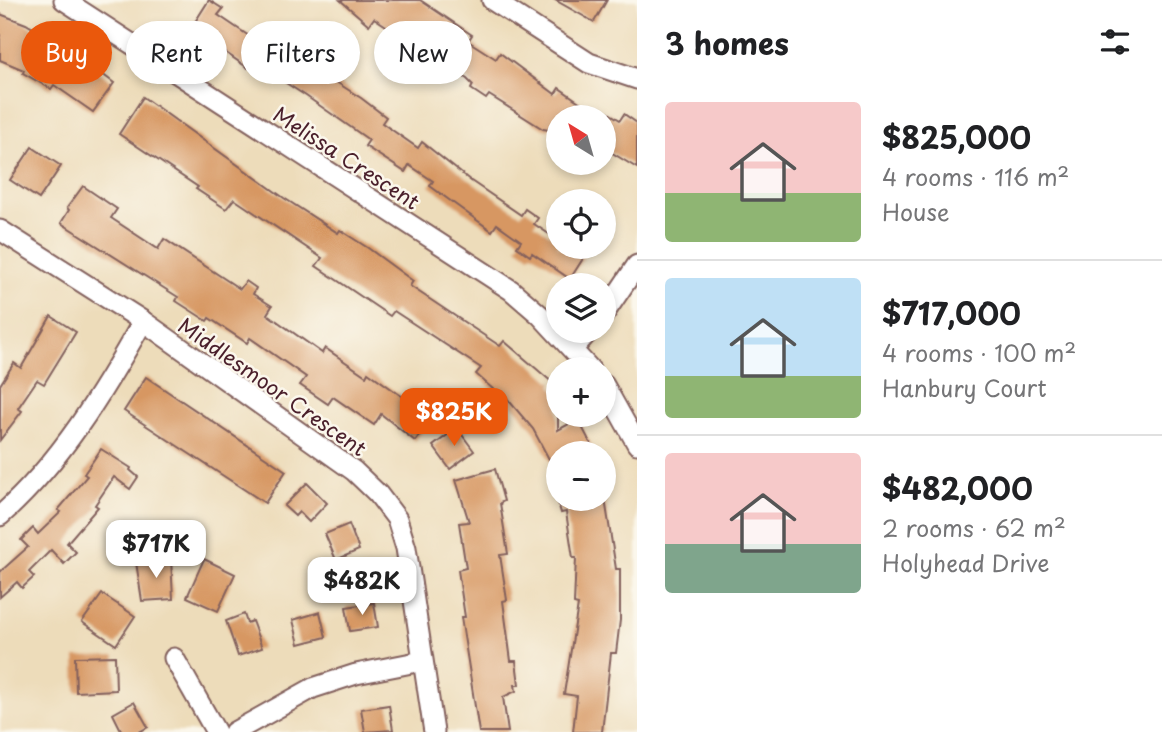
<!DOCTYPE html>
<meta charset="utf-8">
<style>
:root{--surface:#fff;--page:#f2f2f2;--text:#202124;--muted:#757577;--line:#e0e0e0;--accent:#ea580c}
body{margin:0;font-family:"Playpen Sans",sans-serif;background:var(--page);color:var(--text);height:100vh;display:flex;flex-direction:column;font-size:26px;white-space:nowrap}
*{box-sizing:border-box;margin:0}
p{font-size:23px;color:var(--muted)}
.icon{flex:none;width:38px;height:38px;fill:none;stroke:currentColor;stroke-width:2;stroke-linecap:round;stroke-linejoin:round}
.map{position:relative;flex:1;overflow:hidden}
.sheet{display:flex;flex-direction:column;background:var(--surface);width:525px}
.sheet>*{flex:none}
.hud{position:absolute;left:21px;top:21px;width:511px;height:63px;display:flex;gap:14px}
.needle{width:46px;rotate:323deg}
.tools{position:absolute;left:546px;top:105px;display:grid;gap:14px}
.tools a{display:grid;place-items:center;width:70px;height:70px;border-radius:50%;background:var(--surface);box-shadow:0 4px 10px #0003;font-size:35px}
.price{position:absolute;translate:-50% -60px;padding:0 16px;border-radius:14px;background:#fff;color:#222;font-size:23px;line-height:46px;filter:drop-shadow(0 2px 4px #0008)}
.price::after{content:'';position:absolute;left:50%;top:42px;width:21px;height:16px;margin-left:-10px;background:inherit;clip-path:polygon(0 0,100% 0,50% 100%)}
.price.current{background:var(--accent);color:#fff}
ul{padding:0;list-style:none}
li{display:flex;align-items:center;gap:21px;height:175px;padding:0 28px}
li+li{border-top:2px solid var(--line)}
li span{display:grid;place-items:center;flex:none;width:196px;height:140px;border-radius:7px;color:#555}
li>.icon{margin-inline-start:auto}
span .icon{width:84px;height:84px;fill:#fffc;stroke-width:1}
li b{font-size:30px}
h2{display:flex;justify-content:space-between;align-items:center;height:84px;padding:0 28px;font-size:30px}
.pill{padding:0 24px;border-radius:32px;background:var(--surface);box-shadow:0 4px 10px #0003;font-size:24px;line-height:63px}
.pill.current{background:var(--accent);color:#fff}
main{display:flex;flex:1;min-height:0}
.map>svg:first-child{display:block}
</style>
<main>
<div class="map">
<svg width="637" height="732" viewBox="0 0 637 732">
<rect width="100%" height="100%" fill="#fbf7ec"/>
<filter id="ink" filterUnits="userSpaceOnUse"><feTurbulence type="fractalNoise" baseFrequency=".0143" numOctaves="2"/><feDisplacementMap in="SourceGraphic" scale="14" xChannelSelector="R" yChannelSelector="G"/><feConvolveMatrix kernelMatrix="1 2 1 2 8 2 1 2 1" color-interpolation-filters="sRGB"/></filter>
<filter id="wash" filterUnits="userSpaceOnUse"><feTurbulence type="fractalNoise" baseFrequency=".00686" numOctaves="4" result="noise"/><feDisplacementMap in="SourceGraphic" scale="28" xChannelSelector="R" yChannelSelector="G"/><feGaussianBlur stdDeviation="1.57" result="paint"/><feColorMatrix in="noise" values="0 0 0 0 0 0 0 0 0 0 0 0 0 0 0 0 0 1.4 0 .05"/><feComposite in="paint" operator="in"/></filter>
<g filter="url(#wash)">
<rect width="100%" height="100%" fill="#eddcba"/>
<g id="blocks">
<g fill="#d79762">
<path d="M209,0L223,9L218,15L249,36L262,43L266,37L361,98L386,117L382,123L418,148L422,142L471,181L521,215L525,209L538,218L534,224L558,240V247H569L584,257L570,279L532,253L530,256L517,247L521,241L497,224L492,231L467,213L430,186L433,181L409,165L405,172L365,146L369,140L306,96L252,61L248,68L203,37L207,30L195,22Z"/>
<path d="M340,0H420L472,35L468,41L496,59L500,53L555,94L559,88L601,117H558V130L552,126L549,130L543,129L489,95L486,99L471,89L473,85L467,79L425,52L422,56L408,46L409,41L374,18L369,25Z"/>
<path d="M555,0H607L594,22Z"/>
<path d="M0,14L26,24L73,52L114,83L93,112L54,85L51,89L23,73L24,70L0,60Z"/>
<path d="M143,97L284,198L338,233L340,230L368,248L413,281L410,286L500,346L504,341L553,383L551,385L558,394V430L578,419L593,448L583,453H558V476L533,429L505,396L503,398L476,374L481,368L394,311L390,316L316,266L322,258L234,199L226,209L196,189L198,187L119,134Z"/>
<path d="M609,113L620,120L624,114L637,123V168L604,148V122Z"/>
<path d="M32,147L61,166L39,199L10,180Z"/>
<path d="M83,186L117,209L111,218L158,249L164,239L240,289L246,281L256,288L253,294L272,306L267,314L322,353L325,348L366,376L368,372L432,418L415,441L381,414L374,425L333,397L328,404L300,385L306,377L250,338L247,343L209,318L207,321L176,301L178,297L61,223L69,210L67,208Z"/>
<path d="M51,316L76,332L44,384L37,380L18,408L22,411L0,440V385L14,363L21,368Z"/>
<path d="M146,377L286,471L265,503L124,411Z"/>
<path d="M457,428L474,451L450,469L433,446Z"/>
<path d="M101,449L131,468L130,470L138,477L130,489L114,477L95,505L98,507L67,543L76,552L64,564L51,550L29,572L34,577L22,588L17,582L0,597V572L28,547L21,540L33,528L38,534L61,512L58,510L87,476L84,474Z"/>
<path d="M495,469L504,501L500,503L508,554L500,555L507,600L503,601L511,661H516L519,685H515L516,691L503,697L508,732H479L461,617H465L458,570L466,568L459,523L469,522L456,480Z"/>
<path d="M307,483L327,503L309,522L299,512L295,516L284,506Z"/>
<path d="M557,499H605L616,569H620V620L616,653H611L602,732H573L577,696L564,694L578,605L574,604L576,558H573L566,512L561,513Z"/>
<path d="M349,524L359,550L336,560L325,534Z"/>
<path d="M171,558L173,599L142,601L136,562Z"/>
<path d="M204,559L235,574L218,611L187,597Z"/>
<path d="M102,594L135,616L116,645L82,622Z"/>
<path d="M374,603L378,627L350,631L346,607Z"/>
<path d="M320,612L326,637L299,644L293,620Z"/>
<path d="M244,614L247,623L252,621L262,648L238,656L226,621Z"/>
<path d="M115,656L116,690L76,692L75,657Z"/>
<path d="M134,702L148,727L139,732H122L113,714Z"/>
<path d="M389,705L393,730L365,732L361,709Z"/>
</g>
</g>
</g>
<g filter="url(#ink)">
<use href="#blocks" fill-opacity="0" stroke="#83615d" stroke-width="2"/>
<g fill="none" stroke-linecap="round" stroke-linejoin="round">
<g stroke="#83615d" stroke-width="23">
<g id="minor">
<path d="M64,0L511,290L540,315L590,369"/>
<path d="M492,0L589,63L637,79"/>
<path d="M0,230L143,321L354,471L378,494L397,519L406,548L434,732"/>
<path d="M604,314L637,265"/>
<path d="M573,349L589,331"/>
<path d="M604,385L637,444"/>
<path d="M0,516C61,462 103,392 143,321"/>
<path d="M174,658L216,732"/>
<path d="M234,732L313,688L356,674L422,661"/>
</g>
</g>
<use href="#minor" stroke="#fff" stroke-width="19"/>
</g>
</g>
<g text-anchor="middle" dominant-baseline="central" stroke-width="5" stroke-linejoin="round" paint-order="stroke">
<g font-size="21" fill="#4a1f2b" stroke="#fbf7ec">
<text transform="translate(347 157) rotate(33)">Melissa Crescent</text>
<text transform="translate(273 386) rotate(35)">Middlesmoor Crescent</text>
</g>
</g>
</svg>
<div class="tools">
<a><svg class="needle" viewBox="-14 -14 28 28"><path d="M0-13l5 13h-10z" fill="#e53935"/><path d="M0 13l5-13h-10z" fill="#757577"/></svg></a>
<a><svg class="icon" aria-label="locate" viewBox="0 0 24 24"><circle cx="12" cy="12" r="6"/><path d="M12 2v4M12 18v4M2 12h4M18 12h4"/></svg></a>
<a><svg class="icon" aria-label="layers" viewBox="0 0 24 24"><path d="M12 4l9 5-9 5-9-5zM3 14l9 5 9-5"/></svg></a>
<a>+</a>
<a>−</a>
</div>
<b class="price current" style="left:454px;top:448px">$825K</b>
<b class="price" style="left:156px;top:580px">$717K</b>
<b class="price" style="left:362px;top:617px">$482K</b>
<div class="hud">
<a class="pill current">Buy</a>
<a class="pill">Rent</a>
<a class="pill">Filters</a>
<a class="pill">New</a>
</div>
</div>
<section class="sheet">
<h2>3 homes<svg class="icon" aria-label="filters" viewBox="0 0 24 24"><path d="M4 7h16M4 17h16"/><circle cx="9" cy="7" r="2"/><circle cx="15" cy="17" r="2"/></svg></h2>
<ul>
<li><span style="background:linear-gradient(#f6c9c9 65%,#8fb573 0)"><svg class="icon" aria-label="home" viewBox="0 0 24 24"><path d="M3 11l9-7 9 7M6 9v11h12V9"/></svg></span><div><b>$825,000</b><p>4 rooms · 116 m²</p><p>House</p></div></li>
<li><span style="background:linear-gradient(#bfe0f5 70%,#8fb573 0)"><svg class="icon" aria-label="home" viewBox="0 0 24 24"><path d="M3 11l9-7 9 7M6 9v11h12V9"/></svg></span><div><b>$717,000</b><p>4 rooms · 100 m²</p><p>Hanbury Court</p></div></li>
<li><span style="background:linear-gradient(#f6c9c9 65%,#7fa58c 0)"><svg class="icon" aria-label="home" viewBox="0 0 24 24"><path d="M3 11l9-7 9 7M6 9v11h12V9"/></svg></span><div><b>$482,000</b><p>2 rooms · 62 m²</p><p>Holyhead Drive</p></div></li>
</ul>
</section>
</main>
